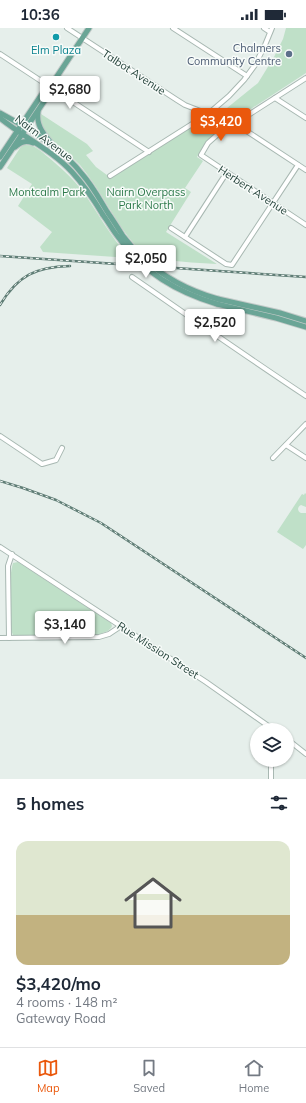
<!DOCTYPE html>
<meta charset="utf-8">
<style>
:root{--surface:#fff;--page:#f2f2f3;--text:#1f2937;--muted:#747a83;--line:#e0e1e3;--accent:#ea580c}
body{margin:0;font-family:Mulish,sans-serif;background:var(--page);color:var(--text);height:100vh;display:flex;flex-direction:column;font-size:15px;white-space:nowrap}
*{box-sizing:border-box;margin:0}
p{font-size:13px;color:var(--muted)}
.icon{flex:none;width:22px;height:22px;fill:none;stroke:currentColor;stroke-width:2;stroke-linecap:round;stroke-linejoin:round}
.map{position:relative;height:751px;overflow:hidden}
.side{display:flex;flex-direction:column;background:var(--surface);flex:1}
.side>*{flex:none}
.fabs{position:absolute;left:250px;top:695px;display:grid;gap:8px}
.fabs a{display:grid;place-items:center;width:44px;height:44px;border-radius:50%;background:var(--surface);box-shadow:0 1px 3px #0004;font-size:20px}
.price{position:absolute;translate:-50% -34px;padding:0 9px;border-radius:4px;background:#fff;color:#222;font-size:13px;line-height:26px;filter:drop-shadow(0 1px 2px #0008)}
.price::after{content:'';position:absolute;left:50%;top:24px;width:12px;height:9px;margin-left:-6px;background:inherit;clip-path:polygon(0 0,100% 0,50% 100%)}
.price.selected{background:var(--accent);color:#fff}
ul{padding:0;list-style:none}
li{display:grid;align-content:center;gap:8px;height:212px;padding:0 16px}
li+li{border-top:1px solid var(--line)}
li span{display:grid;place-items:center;height:124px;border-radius:12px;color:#555}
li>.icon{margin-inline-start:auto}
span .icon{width:72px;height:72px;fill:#fffc;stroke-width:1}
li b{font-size:17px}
h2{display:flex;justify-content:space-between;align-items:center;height:48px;padding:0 16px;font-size:17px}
.status{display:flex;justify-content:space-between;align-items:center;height:28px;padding:0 20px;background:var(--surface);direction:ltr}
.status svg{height:11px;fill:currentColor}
.menu{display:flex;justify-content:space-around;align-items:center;height:56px;border-top:1px solid var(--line);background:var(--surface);font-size:11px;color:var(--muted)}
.menu a{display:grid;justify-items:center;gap:2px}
.menu .selected{color:var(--accent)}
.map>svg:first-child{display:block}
</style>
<div class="status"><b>10:36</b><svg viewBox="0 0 49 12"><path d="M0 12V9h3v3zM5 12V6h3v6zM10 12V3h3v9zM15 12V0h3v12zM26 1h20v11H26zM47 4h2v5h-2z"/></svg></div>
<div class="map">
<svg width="306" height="751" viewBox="0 0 306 751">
<rect width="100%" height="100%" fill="#e6efeb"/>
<g fill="#bfe0c8">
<path d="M286,0H306V45L237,90L219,82L227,80L258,55L274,29L283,11Z"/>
<path d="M41,86L87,116L93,123L86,127L96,139L111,150L202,92L221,99C211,108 203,117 197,129L203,133L185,160L191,164L166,204L217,236C200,235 183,234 165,232C160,232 152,233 148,230C143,228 138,222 135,217C114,193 101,162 80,137C68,123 37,108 41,86Z"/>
<path d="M24,117C34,116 41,123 48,129C61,140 73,150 83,164C99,186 111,210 130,230L43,224L40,219L52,204L18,178L32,156L7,140L20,120Z"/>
<path d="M305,465L306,466V479L301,477C297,479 297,483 301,485H306V517L303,521L277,504L302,466L304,467Z"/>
<path d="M18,534L111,595L112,598C110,603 105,604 100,606L16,608L13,607L11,602C11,584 8,551 13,535Z"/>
</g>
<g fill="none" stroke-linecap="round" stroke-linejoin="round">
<g stroke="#a8b8b2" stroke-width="6">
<g id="minor">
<path d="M67,0L177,72L185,77L234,96L245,102L306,142"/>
<path d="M173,0L247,48"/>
<path d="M264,0L270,4"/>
<path d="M0,26L149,124"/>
<path d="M306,50L217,107L208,115L201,127L306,197"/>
<path d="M275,70L306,90"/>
<path d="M110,148L208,86L229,68L244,52L255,37L265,17L272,0"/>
<path d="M171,200L226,236L232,237L298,137"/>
<path d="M185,209L227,144"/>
<path d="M132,249C190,289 247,329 306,368"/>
<path d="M0,408L42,436L56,432L62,420"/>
<path d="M286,417L306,430"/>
<path d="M273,430L306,396"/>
<path d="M0,519L206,654L274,702"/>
<path d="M0,610L99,609L109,606L121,598"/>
<path d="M9,610L8,538L12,526"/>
<path d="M287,711L306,726"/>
<path d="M271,732V751"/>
</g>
</g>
<g stroke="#c2cac8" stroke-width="7">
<g id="major">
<path d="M38,84C36,97 43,105 51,115"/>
<path d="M0,85C28,100 63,121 82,146C92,157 100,172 108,185"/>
<path d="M0,90C23,109 52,122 72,144C84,157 94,172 103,187"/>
<path d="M15,119C21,114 25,112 33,115"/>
<path d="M0,129L44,63L50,59"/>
<path d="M0,139L49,66L50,59L89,0"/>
<path d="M218,271L280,285L306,293"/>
<path d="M217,276L276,290L306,299"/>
</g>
</g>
<use href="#minor" stroke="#fff" stroke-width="4"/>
<use href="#major" stroke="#6aa596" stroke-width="5"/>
<g stroke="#5f7d75" stroke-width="2.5">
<g id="rail">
<path d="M0,228L306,249"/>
<path d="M0,277C18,247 36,239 70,238"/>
<path d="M0,453L23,460L56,472L101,495L306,630"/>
</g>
</g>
<use href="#rail" stroke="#f7fbf9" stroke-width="1" stroke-dasharray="3" stroke-linecap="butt"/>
<g stroke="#c2cac8" stroke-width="7" stroke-linecap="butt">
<g id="major-bridge">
<path d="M108,185C113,192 118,200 123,208C148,241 179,260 218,271"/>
<path d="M103,187C109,195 113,203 119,210C144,245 177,264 217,276"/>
</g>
</g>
<use href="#major-bridge" stroke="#6aa596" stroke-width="5"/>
</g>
<circle fill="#0f9aa8" stroke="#f7fbf9" stroke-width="1.5" cx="56" cy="9" r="4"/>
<circle fill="#5c6f8a" stroke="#f7fbf9" stroke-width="1.5" cx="289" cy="26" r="4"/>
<g text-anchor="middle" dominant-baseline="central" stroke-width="3" stroke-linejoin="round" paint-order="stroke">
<g font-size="11" fill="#4e5e75" stroke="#f7fbf9" text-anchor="end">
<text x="281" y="20">Chalmers<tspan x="281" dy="13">Community Centre</tspan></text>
</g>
<g font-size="11" fill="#0d838f" stroke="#f7fbf9">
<text x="56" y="22">Elm Plaza</text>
</g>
<g font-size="11" fill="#24423a" stroke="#f7fbf9">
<text transform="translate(134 44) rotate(33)">Talbot Avenue</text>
<text transform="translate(44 110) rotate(37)">Nairn Avenue</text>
<text transform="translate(253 162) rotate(33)">Herbert Avenue</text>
<text transform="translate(158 622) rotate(33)">Rue Mission Street</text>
</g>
<g font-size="11" fill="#2d7a4b" stroke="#f7fbf9">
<text x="47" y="164">Montcalm Park</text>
<text x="146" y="164">Nairn Overpass<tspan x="146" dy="13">Park North</tspan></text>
</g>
</g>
</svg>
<div class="fabs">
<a><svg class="icon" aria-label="layers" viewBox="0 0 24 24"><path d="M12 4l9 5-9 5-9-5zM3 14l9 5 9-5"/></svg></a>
</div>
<b class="price" style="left:70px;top:82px">$2,680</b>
<b class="price selected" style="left:221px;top:114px">$3,420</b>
<b class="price" style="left:146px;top:251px">$2,050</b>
<b class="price" style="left:215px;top:315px">$2,520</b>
<b class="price" style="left:65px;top:617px">$3,140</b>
</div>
<section class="side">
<h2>5 homes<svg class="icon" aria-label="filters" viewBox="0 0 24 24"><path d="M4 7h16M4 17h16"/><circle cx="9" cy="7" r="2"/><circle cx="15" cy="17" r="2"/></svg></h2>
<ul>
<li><span style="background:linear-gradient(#dfe7d0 60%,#c2b280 0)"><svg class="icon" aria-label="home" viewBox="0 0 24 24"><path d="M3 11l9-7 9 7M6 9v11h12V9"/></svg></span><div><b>$3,420/mo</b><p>4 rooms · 148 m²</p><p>Gateway Road</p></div></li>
</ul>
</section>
<nav class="menu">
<a class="selected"><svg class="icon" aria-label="map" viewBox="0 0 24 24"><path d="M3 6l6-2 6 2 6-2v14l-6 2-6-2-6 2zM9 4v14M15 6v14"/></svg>Map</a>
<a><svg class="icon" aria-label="saved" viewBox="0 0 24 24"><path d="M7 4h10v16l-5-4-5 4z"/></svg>Saved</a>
<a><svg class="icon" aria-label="home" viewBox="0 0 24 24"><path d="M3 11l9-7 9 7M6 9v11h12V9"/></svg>Home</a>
</nav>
